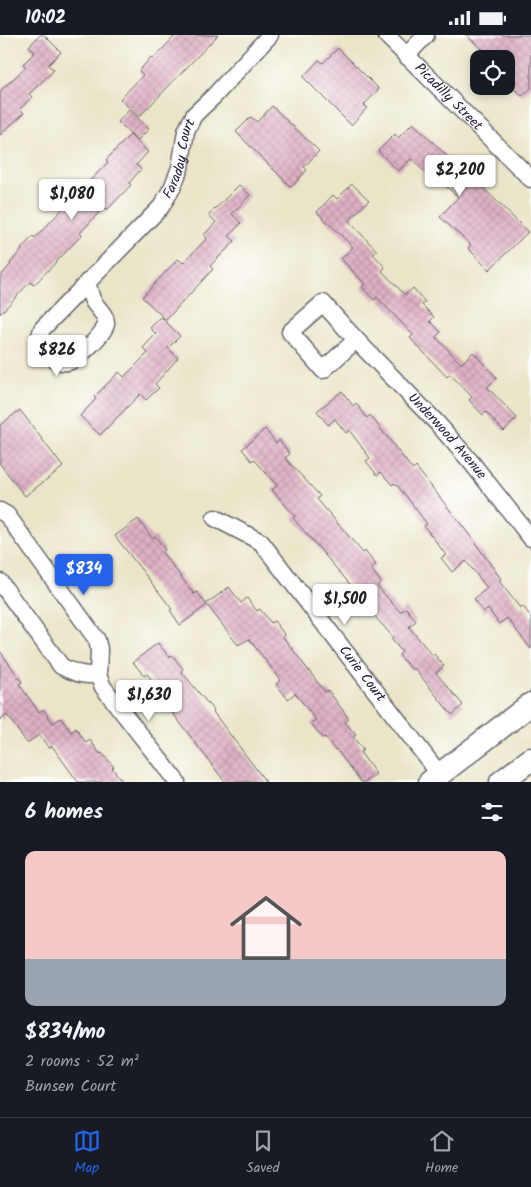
<!DOCTYPE html>
<meta charset="utf-8">
<style>
:root{--surface:#171b24;--page:#242831;--text:#f1f3f6;--muted:#9ea1a6;--line:#363941;--accent:#2563eb}
body{margin:0;font-family:Kalam,sans-serif;background:var(--page);color:var(--text);height:100vh;display:flex;flex-direction:column;font-size:19px;white-space:nowrap}
*{box-sizing:border-box;margin:0}
p{font-size:16px;color:var(--muted)}
.icon{flex:none;width:28px;height:28px;fill:none;stroke:currentColor;stroke-width:2;stroke-linecap:round;stroke-linejoin:round}
.map{position:relative;height:747px;overflow:hidden}
.sheet{display:flex;flex-direction:column;background:var(--surface);flex:1}
.sheet>*{flex:none}
.fabs{position:absolute;left:470px;top:15px;display:grid;gap:10px}
.fabs a{display:grid;place-items:center;width:45px;height:45px;border-radius:10px;background:var(--surface);box-shadow:0 2px 8px #0003;font-size:25px}
.price{position:absolute;translate:-50% -42px;padding:0 11px;border-radius:5px;background:#fff;color:#222;font-size:16px;line-height:32px;filter:drop-shadow(0 1px 2px #0008)}
.price::after{content:'';position:absolute;left:50%;top:30px;width:15px;height:11px;margin-left:-8px;background:inherit;clip-path:polygon(0 0,100% 0,50% 100%)}
.price.active{background:var(--accent);color:#fff}
ul{padding:0;list-style:none}
li{display:grid;align-content:center;gap:10px;height:265px;padding:0 25px}
li+li{border-top:1px solid var(--line)}
li span{display:grid;place-items:center;height:155px;border-radius:10px;color:#555}
li>.icon{margin-inline-start:auto}
span .icon{width:90px;height:90px;fill:#fffc;stroke-width:1}
li b{font-size:21px}
h2{display:flex;justify-content:space-between;align-items:center;height:60px;padding:0 25px;font-size:21px}
.status{display:flex;justify-content:space-between;align-items:center;height:35px;padding:0 25px;background:var(--surface);direction:ltr}
.status svg{height:14px;fill:currentColor}
.dock{display:flex;justify-content:space-around;align-items:center;height:70px;border-top:1px solid var(--line);background:var(--surface);font-size:14px;color:var(--muted)}
.dock a{display:grid;justify-items:center;gap:2px}
.dock .active{color:var(--accent)}
.map>svg:first-child{display:block}
</style>
<div class="status"><b>10:02</b><svg viewBox="0 0 49 12"><path d="M0 12V9h3v3zM5 12V6h3v6zM10 12V3h3v9zM15 12V0h3v12zM26 1h20v11H26zM47 4h2v5h-2z"/></svg></div>
<div class="map">
<svg width="531" height="747" viewBox="0 0 531 747">
<defs>
<pattern id="building-cross-hatch" width="8" height="8" patternUnits="userSpaceOnUse" patternTransform="scale(1.25)"><rect width="8" height="8" fill="#deb0c4"/><path d="M0 0l8 8M0 8l8-8" fill="none" stroke="#be97a9"/></pattern>
</defs>
<rect width="100%" height="100%" fill="#fff"/>
<filter id="ink" filterUnits="userSpaceOnUse"><feTurbulence type="fractalNoise" baseFrequency=".02" numOctaves="2"/><feDisplacementMap in="SourceGraphic" scale="10" xChannelSelector="R" yChannelSelector="G"/><feConvolveMatrix kernelMatrix="1 2 1 2 8 2 1 2 1" color-interpolation-filters="sRGB"/></filter>
<filter id="wash" filterUnits="userSpaceOnUse"><feTurbulence type="fractalNoise" baseFrequency=".0096" numOctaves="4" result="noise"/><feDisplacementMap in="SourceGraphic" scale="20" xChannelSelector="R" yChannelSelector="G"/><feGaussianBlur stdDeviation="1.12" result="paint"/><feColorMatrix in="noise" values="0 0 0 0 0 0 0 0 0 0 0 0 0 0 0 0 0 1.4 0 .05"/><feComposite in="paint" operator="in"/></filter>
<g filter="url(#wash)">
<rect width="100%" height="100%" fill="#eae5c8"/>
<g id="blocks">
<g fill="url(#building-cross-hatch)">
<path d="M40,0H44L61,17L48,30L54,35L29,59L32,62L20,74L24,78L0,100V56L26,32L23,29L35,17L29,11Z"/>
<path d="M176,0H218L139,82L120,64L143,40L139,36L151,22L153,24Z"/>
<path d="M466,0H531V53L522,61L506,47L514,38L506,31V24H499L492,18L490,21Z"/>
<path d="M338,13L379,54L364,70L367,73L351,90L303,42L319,25L323,28Z"/>
<path d="M272,71L319,116L304,132L307,135L291,152L236,97L251,82L257,87Z"/>
<path d="M129,75L149,94L137,106L118,87Z"/>
<path d="M413,88L452,126L454,124L528,197L489,235L468,213L471,210L440,182L458,162L430,137L428,140L411,124L398,136L378,116L395,99L398,103Z"/>
<path d="M130,100L148,117L136,130L141,134L129,148L131,150L107,175L104,172L80,198L82,200L34,250L30,247L0,279V242L11,229L10,228L22,215L21,214L33,201L35,203L71,165L69,163L80,150L83,153L108,127L106,125Z"/>
<path d="M352,149L369,165L349,186L377,216L373,219L385,232L382,236L405,260L413,253L425,267L422,270L434,282L430,286L441,297L436,302L461,329L473,317L497,343L487,352L517,383L504,396L486,377L483,380L469,365L472,362L450,339L447,342L410,303L413,300L377,262L374,265L362,252L365,249L341,224L353,212L317,177L333,160L337,164Z"/>
<path d="M239,150L250,160L232,179L241,188L229,201L235,206L210,231L213,234L166,285L142,262L178,224L183,228L207,203L204,200L216,187L209,180Z"/>
<path d="M161,282L180,301L168,313L178,323L155,349L159,353L146,365L140,359L100,400L80,381L96,364L94,362L119,337L124,342L148,318L143,313L156,299L150,293Z"/>
<path d="M342,356L353,371L356,368L367,383L370,380L413,435L416,432L471,502L501,544L499,546L520,573L523,571L531,582V614L507,583L499,589L488,574L484,577L474,564L487,553L466,526L452,537L441,523L446,520L424,491L427,489L406,461L395,448L392,450L381,437L377,440L366,426L370,423L349,395L346,398L335,384L328,390L317,376Z"/>
<path d="M20,375L63,432L25,461L0,429V390Z"/>
<path d="M265,394L276,408L279,405L290,419L285,423L320,461L317,464L363,518L365,516L376,530L371,534L381,547L377,551L400,577L406,573L416,586L409,592L432,620L434,619L444,631L436,638L463,670L452,680L414,633L412,635L399,620L402,617L391,604L393,602L371,577L368,579L357,566L361,562L293,483L295,481L272,455L277,451L254,424L252,426L242,414Z"/>
<path d="M138,484L152,503L155,501L165,515L162,517L194,559L197,557L206,569L229,552L241,568L247,563L257,576L260,574L271,588L274,586L285,600L283,602L325,657L328,655L349,684L345,687L356,700L353,702L363,715L360,717L376,739L365,747H361L336,714L335,715L325,702L322,703L311,688L316,685L295,658L288,664L276,649L281,645L249,604L238,610L207,570L180,590L170,575L172,574L115,501Z"/>
<path d="M158,608L169,622L172,620L183,634L181,636L214,676L213,677L266,747H225L165,668L168,666L147,639L144,641L133,627Z"/>
<path d="M0,616L22,647L19,649L39,677L43,674L53,688L61,683L71,697L76,693L86,708L90,705L100,719L102,718L114,732L112,733L123,747H78L52,711L49,713L39,700L27,708L7,680L0,685Z"/>
</g>
</g>
</g>
<g filter="url(#ink)">
<use href="#blocks" fill-opacity="0" stroke="#68666c" stroke-width="1"/>
<g fill="none" stroke-linecap="round" stroke-linejoin="round">
<g stroke="#68666c" stroke-width="19">
<g id="minor">
<path id="s1" d="M386,0L531,144"/>
<path d="M406,21L426,0"/>
<path id="s2" d="M87,247C89,253 90,260 93,266C97,273 107,280 106,289C105,298 77,325 68,327C59,329 44,318 41,309C39,304 40,299 42,294L161,172L172,153L180,133L186,96L194,80L214,61L270,0"/>
<path id="s3" d="M356,305L323,335L290,297L323,268C336,283 349,297 363,312L437,388L471,427L531,503"/>
<path d="M0,476L7,480L97,605L99,614L98,640C83,641 74,638 61,631L0,547"/>
<path id="s4" d="M215,483L261,507L440,740"/>
<path d="M98,640L103,652L177,747"/>
</g>
</g>
<g stroke="#68666c" stroke-width="25">
<g id="secondary">
<path d="M430,747L531,669"/>
<path d="M501,747L531,724"/>
</g>
</g>
<use href="#minor" stroke="#fff" stroke-width="16"/>
<use href="#secondary" stroke="#fff" stroke-width="22"/>
</g>
</g>
<g text-anchor="middle" dominant-baseline="central" stroke-width="4.5" stroke-linejoin="round" paint-order="stroke">
<g font-size="14" fill="#22223b" stroke="#fff">
<text stroke="none"><textPath href="#s1" startOffset="88">Picadilly Street</textPath></text>
<text stroke="none"><textPath href="#s2" startOffset="374">Faraday Court</textPath></text>
<text stroke="none"><textPath href="#s3" startOffset="321">Underwood Avenue</textPath></text>
<text stroke="none"><textPath href="#s4" startOffset="218">Curie Court</textPath></text>
</g>
</g>
</svg>
<div class="fabs">
<a><svg class="icon" aria-label="locate" viewBox="0 0 24 24"><circle cx="12" cy="12" r="6"/><path d="M12 2v4M12 18v4M2 12h4M18 12h4"/></svg></a>
</div>
<b class="price" style="left:460px;top:162px">$2,200</b>
<b class="price" style="left:72px;top:186px">$1,080</b>
<b class="price" style="left:57px;top:342px">$826</b>
<b class="price active" style="left:84px;top:561px">$834</b>
<b class="price" style="left:345px;top:591px">$1,500</b>
<b class="price" style="left:149px;top:687px">$1,630</b>
</div>
<section class="sheet">
<h2>6 homes<svg class="icon" aria-label="filters" viewBox="0 0 24 24"><path d="M4 7h16M4 17h16"/><circle cx="9" cy="7" r="2"/><circle cx="15" cy="17" r="2"/></svg></h2>
<ul>
<li><span style="background:linear-gradient(#f6c9c9 70%,#9aa5b1 0)"><svg class="icon" aria-label="home" viewBox="0 0 24 24"><path d="M3 11l9-7 9 7M6 9v11h12V9"/></svg></span><div><b>$834/mo</b><p>2 rooms · 52 m²</p><p>Bunsen Court</p></div></li>
</ul>
</section>
<nav class="dock">
<a class="active"><svg class="icon" aria-label="map" viewBox="0 0 24 24"><path d="M3 6l6-2 6 2 6-2v14l-6 2-6-2-6 2zM9 4v14M15 6v14"/></svg>Map</a>
<a><svg class="icon" aria-label="saved" viewBox="0 0 24 24"><path d="M7 4h10v16l-5-4-5 4z"/></svg>Saved</a>
<a><svg class="icon" aria-label="home" viewBox="0 0 24 24"><path d="M3 11l9-7 9 7M6 9v11h12V9"/></svg>Home</a>
</nav>
